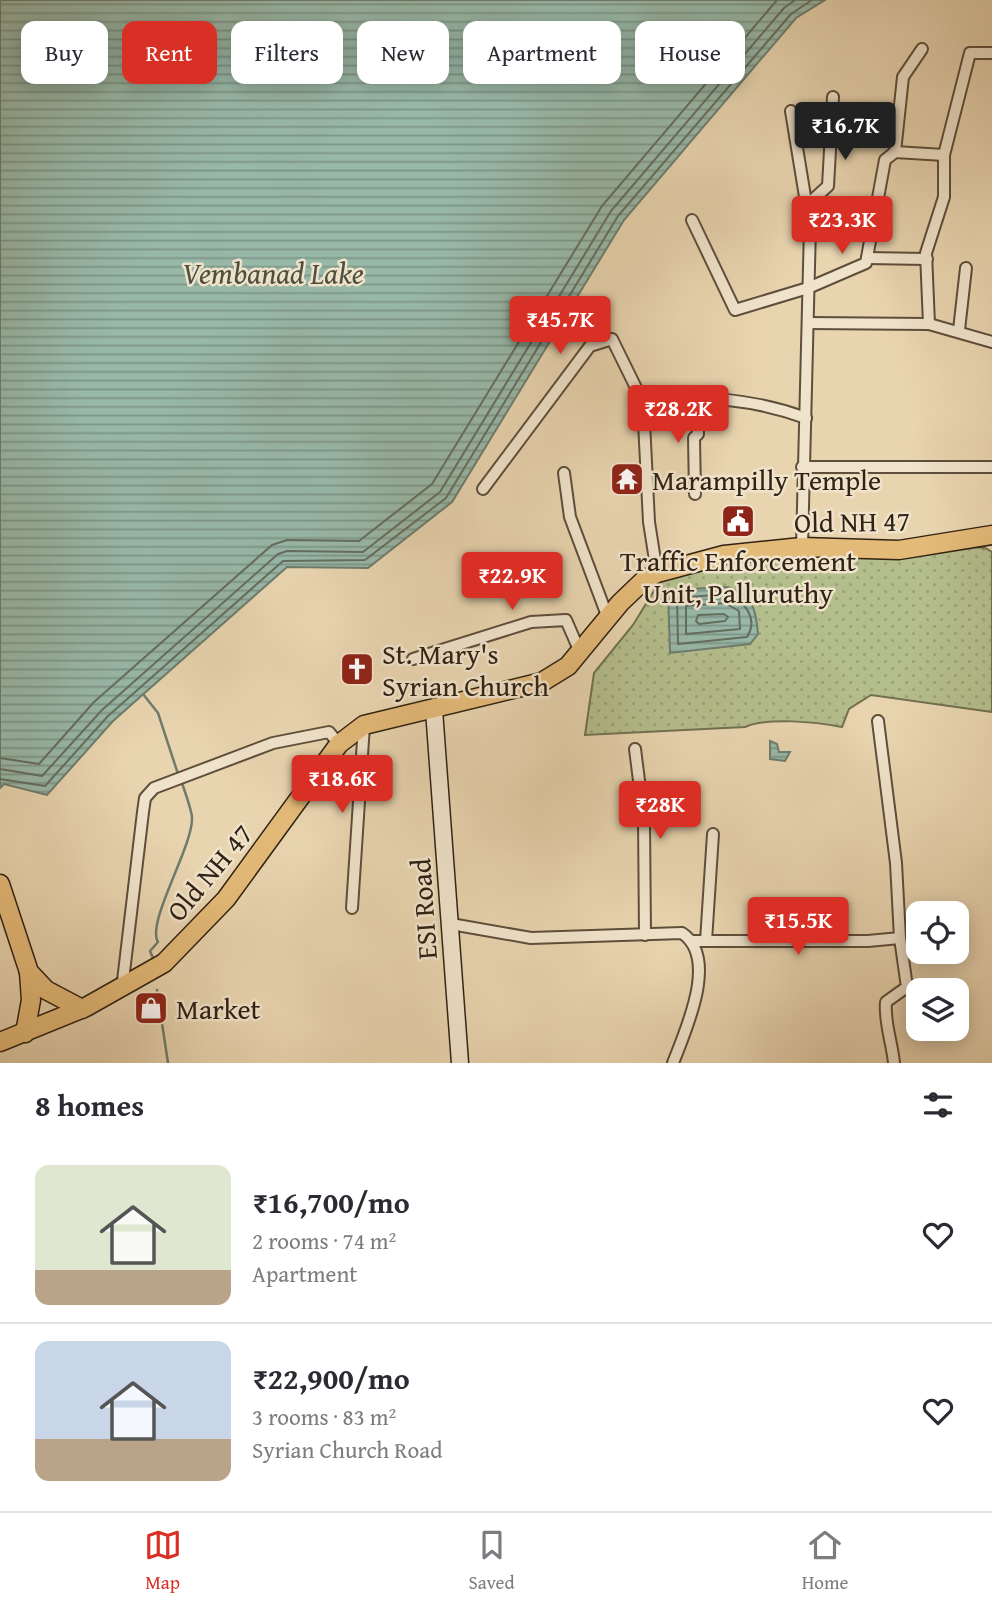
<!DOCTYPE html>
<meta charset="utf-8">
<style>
:root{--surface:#fff;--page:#f7f7f7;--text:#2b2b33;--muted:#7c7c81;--line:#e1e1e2;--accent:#d93025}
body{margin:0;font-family:"Gentium Book Plus",serif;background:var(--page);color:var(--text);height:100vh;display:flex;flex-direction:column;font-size:26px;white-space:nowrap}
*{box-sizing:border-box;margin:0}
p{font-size:23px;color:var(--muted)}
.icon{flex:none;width:38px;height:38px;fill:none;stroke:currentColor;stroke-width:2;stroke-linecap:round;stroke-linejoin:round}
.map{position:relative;height:1063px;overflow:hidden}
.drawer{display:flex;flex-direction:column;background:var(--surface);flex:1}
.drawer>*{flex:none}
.guide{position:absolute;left:21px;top:21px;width:950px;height:63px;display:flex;gap:14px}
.fabs{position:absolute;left:906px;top:901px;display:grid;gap:14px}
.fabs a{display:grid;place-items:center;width:63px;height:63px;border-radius:14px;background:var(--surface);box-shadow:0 4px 18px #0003;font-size:35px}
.price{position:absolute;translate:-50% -60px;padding:0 16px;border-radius:7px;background:var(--accent);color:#fff;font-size:23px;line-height:46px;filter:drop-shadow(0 2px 4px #0008)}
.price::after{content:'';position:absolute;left:50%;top:42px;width:21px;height:16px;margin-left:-10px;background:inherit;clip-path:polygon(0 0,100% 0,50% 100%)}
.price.current{background:#222;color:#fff}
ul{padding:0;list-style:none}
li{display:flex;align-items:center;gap:21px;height:175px;padding:0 35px}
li+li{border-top:2px solid var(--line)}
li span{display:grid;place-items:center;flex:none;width:196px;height:140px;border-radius:14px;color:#555}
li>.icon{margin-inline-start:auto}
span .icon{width:84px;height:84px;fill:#fffc;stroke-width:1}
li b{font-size:30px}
h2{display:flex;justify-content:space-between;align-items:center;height:84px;padding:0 35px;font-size:30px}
.pill{padding:0 24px;border-radius:14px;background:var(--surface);box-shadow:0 4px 18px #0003;font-size:24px;line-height:63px}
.pill.current{background:var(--accent);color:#fff}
.dock{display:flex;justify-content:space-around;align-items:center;height:98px;border-top:2px solid var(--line);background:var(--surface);font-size:19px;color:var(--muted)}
.dock a{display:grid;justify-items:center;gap:4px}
.dock .current{color:var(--accent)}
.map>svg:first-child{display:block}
</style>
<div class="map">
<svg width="992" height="1063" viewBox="0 0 992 1063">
<defs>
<pattern id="park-dots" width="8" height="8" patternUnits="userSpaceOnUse" patternTransform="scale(1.75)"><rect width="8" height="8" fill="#b4bd8c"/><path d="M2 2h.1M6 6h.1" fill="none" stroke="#9ba278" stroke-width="1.8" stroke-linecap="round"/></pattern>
<pattern id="water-rules" width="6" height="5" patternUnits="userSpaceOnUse" patternTransform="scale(1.75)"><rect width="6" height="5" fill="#98b8a8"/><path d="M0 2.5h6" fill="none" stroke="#7c9588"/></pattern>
</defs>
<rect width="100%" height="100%" fill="#e8d4af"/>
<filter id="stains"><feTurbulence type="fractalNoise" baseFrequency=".00286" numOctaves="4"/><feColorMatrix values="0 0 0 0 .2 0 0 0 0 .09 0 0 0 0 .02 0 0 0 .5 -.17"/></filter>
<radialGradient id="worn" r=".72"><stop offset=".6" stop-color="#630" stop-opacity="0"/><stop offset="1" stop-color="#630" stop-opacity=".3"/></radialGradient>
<path fill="url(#park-dots)" stroke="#727050" stroke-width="2" d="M943,545L985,548L992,552V712L871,695L849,709L842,727C816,722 768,717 745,727L585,735L594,673L633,625L663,576L736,557Z"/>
<g fill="url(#water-rules)" stroke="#6e7c6d" stroke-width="2">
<path d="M0,0H825L796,18L624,220L452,502L368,568L287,567L113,721L47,795L4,784L0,788Z"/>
<path d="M728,587C753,596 756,609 758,634L750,644L670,653L668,590Z"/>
<path d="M770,741L777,744L779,752H790L785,761L770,759Z"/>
</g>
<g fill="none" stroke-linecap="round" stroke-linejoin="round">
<g stroke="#646d5e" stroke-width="2">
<path d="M727,594C744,600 759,619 747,637L678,644L677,598Z"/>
<path d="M725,603L739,611L740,629L686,634V606Z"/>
<path d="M724,614L728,617L725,621L699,624L696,621L698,615Z"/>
<path d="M0,758L39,764L94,702L272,545L287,540L359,541L432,484L602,206L777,0"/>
<path d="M0,769L42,776L102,710L278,554L287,551L363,552L440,492L611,211L784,8L795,0"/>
<path d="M0,779L45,786L108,716L283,561L365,560L446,498L618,216L791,14L812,0"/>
</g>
<g stroke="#6e7c6d" stroke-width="2.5">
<path d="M143,694L158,713L179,777"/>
<path d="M153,958L150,951L158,942C146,923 192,848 192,819C193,814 184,789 182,783"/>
<path d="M157,990L168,1063"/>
</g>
<g stroke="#5e4e3b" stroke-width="14">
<g id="minor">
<path d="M791,111L810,227L802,547"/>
<path d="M895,152L903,77L922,49"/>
<path d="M808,204L828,186L833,97"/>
<path d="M692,220L735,310L808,288L866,263L885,160L895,152L944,155"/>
<path d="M867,258L927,259"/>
<path d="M808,323L929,324L992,342"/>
<path d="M929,324L926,253L944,197V155L970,53H992"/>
<path d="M959,330L966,268"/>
<path d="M693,397C693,410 698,421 698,434L694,438L695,494"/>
<path d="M802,467H992"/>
<path d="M564,473L570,517L608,618"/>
<path d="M483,489L590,346L612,339L643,402"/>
<path d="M657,573L649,522L643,402C697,394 754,399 806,418"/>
<path d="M413,659L531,622L566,620L580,652"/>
<path d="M878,721L896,863L900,938L907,987L886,1002C884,1022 892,1042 894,1063"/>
<path d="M635,749L644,820L645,935"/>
<path d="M352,908L364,725"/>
<path d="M451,924L531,938L682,933C719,958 686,1029 673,1063"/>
<path d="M693,941H868L900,938"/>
<path d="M706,941L713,834"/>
<path d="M122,989L143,812L145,798L154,788L273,743L329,732L339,744"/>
</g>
</g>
<g stroke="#302214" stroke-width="19">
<path id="secondary" d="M434,710L460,1063"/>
</g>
<g stroke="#302214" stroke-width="21">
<g id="primary">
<path d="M0,884L29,972L46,990L82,1009"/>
<path d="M25,1033L31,1000L29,972"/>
<path d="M0,1042L86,1007L164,963L226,899L339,744L364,725L542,682L568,666L620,603L644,580L657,573L724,555L802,547L899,550L992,535"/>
</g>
</g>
<use href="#minor" stroke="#f0e3cb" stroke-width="10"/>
<use href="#secondary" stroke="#f0e3cb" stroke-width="16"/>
<use href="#primary" stroke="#e4ba78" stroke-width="18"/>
</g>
<defs>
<g id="temple-square" transform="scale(1.75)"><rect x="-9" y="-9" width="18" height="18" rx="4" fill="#8f2418" stroke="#f0e3cb"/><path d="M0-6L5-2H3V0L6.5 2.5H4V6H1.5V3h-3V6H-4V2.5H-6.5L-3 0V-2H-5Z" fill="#fff"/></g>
<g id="civic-square" transform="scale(1.75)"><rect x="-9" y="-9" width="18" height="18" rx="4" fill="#8f2418" stroke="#f0e3cb"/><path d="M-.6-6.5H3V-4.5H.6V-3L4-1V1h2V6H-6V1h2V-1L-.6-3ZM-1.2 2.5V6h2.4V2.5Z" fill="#fff"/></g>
<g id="church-square" transform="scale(1.75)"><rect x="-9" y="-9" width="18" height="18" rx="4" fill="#8f2418" stroke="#f0e3cb"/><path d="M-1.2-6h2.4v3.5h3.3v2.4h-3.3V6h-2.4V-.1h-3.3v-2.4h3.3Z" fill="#fff"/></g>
<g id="shop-square" transform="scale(1.75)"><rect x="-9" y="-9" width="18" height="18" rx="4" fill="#8f2418" stroke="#f0e3cb"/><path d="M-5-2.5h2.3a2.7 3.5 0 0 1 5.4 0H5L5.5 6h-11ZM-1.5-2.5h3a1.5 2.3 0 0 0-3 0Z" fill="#fff"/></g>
</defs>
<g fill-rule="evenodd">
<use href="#temple-square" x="627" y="479"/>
<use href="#civic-square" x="738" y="521"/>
<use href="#church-square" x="357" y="669"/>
<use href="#shop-square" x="151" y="1008"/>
</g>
<g text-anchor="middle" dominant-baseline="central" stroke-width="5" stroke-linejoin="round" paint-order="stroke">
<g font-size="28" fill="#302214" stroke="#f0e3cb" text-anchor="start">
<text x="652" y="479">Marampilly Temple</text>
<text x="738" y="560" text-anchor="middle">Traffic Enforcement<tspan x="738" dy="32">Unit, Palluruthy</tspan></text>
<text x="382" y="653">St. Mary's<tspan x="382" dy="32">Syrian Church</tspan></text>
<text x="176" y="1008">Market</text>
</g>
<g font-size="28" fill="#302214" stroke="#f0e3cb">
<text transform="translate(852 521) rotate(-1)">Old NH 47</text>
<text transform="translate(209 872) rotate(-50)">Old NH 47</text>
<text transform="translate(423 909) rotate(-94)">ESI Road</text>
</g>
<g font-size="30" font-style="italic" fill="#4f4f40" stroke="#f0e3cb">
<text x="273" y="273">Vembanad Lake</text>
</g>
</g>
<rect width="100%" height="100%" filter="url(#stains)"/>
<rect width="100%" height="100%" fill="url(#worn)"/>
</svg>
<div class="fabs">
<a><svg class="icon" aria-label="locate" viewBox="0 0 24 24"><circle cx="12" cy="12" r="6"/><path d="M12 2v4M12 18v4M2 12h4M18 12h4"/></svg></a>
<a><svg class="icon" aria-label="layers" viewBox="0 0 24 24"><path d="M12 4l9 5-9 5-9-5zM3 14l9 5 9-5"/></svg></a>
</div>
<b class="price current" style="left:845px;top:162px">₹16.7K</b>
<b class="price" style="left:842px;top:256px">₹23.3K</b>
<b class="price" style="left:560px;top:356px">₹45.7K</b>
<b class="price" style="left:678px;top:445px">₹28.2K</b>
<b class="price" style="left:512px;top:612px">₹22.9K</b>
<b class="price" style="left:342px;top:815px">₹18.6K</b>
<b class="price" style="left:660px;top:841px">₹28K</b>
<b class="price" style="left:798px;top:957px">₹15.5K</b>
<div class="guide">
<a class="pill">Buy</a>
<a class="pill current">Rent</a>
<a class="pill">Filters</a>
<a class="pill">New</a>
<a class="pill">Apartment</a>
<a class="pill">House</a>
</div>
</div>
<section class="drawer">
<h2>8 homes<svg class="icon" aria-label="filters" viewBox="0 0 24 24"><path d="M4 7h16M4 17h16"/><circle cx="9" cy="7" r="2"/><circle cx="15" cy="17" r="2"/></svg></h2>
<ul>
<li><span style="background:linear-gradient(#dfe7d0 75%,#b9a48a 0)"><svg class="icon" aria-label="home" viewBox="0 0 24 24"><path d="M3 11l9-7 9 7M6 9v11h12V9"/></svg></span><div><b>₹16,700/mo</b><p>2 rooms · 74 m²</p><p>Apartment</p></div><svg class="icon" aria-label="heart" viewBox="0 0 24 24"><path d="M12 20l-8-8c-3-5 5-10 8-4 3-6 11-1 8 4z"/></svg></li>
<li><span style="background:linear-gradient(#c9d6e8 70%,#b9a48a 0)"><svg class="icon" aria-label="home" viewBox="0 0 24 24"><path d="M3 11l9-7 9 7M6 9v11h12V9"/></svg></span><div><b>₹22,900/mo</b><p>3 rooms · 83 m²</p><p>Syrian Church Road</p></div><svg class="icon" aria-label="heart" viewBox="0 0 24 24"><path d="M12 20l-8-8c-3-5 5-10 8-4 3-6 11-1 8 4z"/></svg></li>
</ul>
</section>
<nav class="dock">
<a class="current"><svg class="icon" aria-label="map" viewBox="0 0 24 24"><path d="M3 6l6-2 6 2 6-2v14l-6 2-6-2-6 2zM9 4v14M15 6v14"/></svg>Map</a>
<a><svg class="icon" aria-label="saved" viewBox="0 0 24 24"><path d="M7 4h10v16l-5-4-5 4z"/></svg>Saved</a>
<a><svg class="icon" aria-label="home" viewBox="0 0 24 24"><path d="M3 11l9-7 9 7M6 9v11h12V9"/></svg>Home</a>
</nav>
